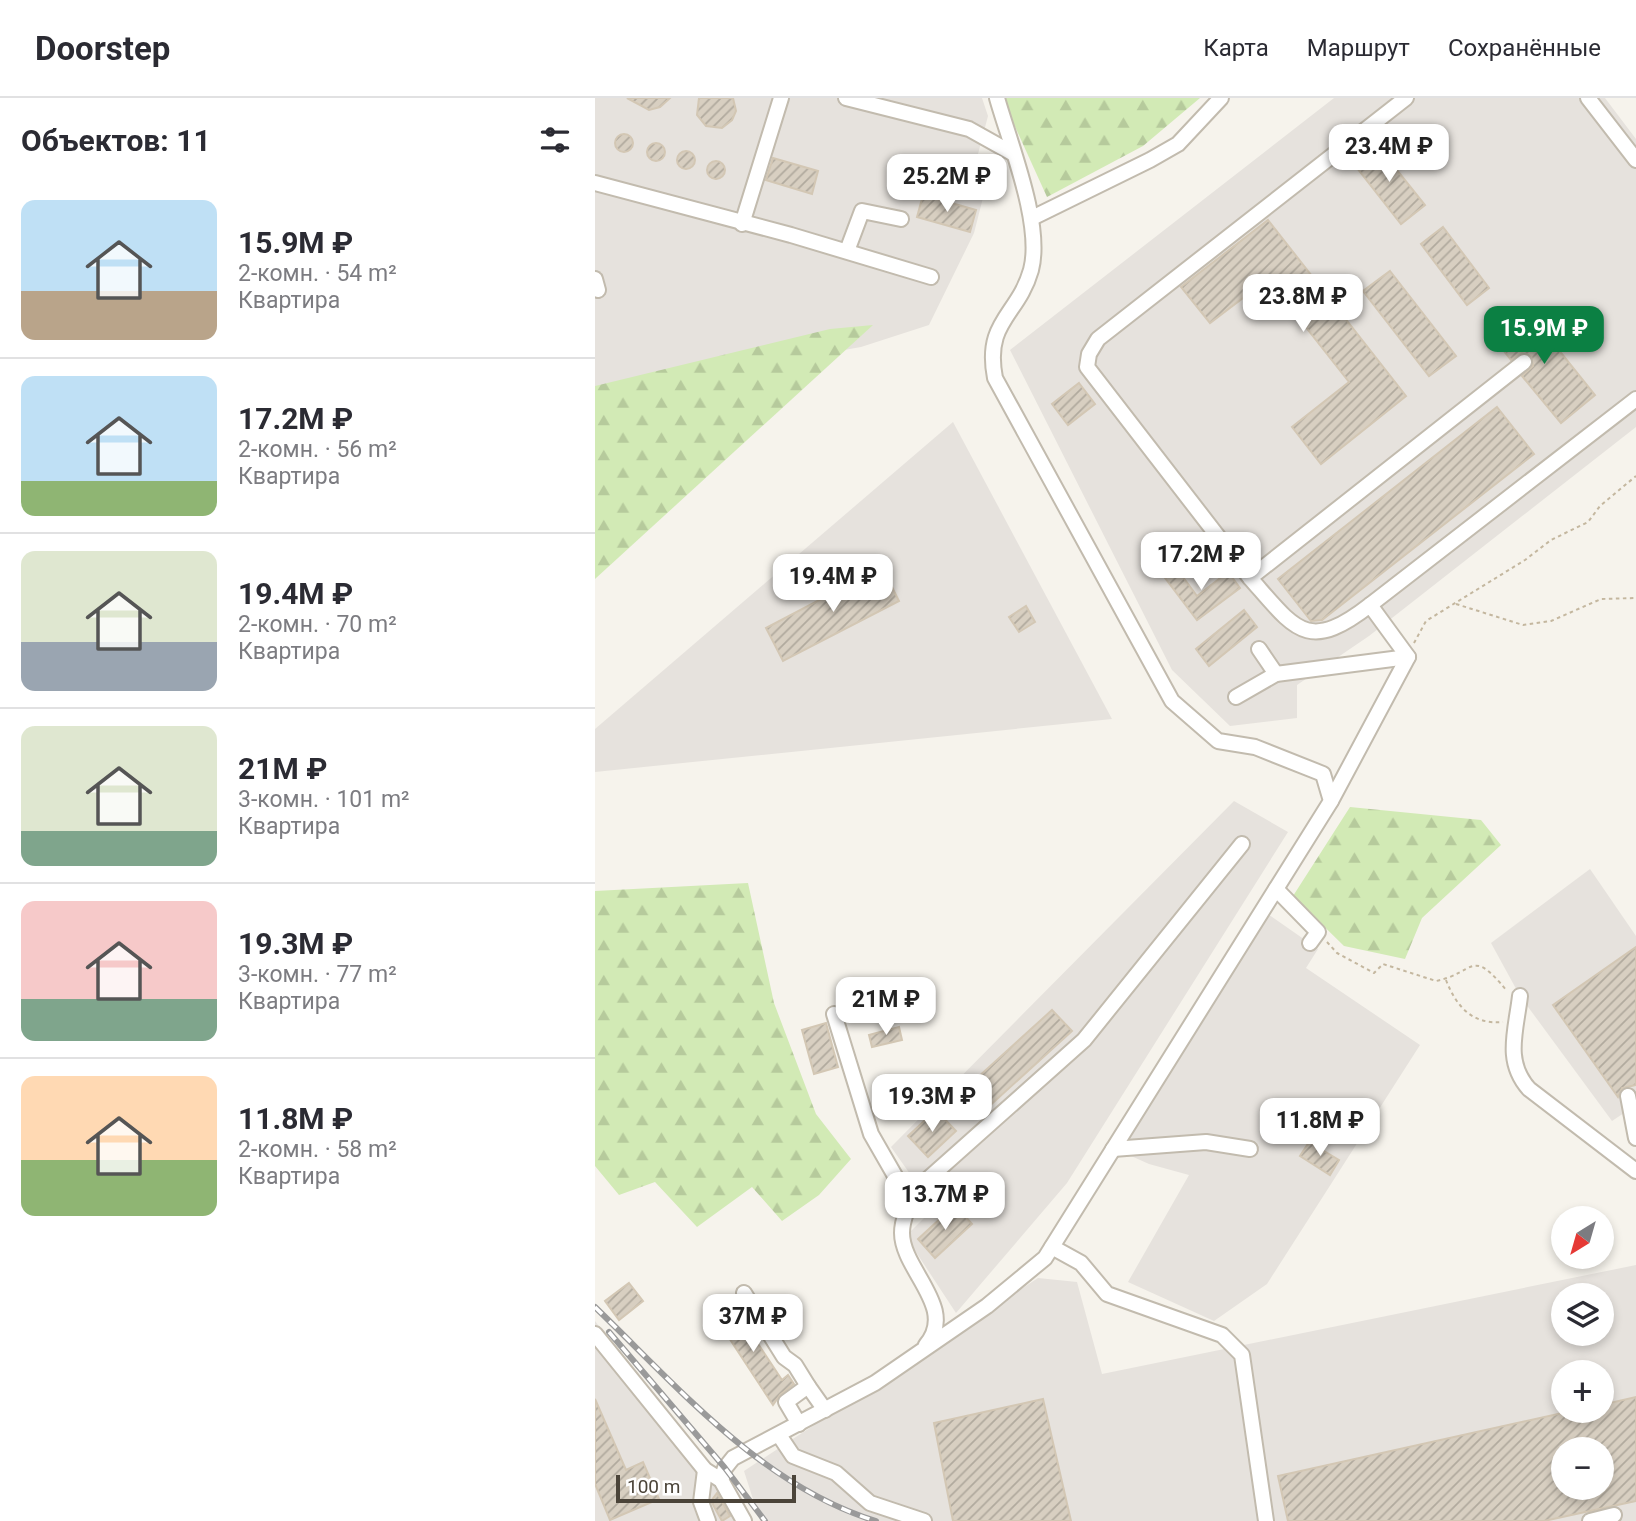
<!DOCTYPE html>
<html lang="ru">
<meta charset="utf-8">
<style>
:root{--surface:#fff;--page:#f2f2f3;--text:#2b2b33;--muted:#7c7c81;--line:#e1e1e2;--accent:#0b8043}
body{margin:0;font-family:Roboto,sans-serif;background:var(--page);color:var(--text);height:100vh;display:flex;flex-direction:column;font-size:26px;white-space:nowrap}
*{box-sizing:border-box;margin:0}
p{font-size:23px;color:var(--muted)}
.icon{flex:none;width:38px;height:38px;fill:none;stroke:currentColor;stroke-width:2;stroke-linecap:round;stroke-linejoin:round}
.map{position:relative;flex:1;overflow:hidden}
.details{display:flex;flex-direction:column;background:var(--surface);width:595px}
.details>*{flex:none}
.needle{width:46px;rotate:217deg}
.tools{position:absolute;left:956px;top:1108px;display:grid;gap:14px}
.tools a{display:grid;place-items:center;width:63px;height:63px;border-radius:50%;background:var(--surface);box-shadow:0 4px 10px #0003;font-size:35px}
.scale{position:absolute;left:21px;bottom:18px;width:180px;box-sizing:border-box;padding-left:7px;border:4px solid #4b4439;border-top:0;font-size:19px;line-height:24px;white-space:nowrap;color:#4b4439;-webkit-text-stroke:5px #fff;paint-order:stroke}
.price{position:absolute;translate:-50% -60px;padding:0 16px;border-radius:14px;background:#fff;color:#222;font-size:23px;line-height:46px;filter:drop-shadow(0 2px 4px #0008)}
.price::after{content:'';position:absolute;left:50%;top:42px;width:21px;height:16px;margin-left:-10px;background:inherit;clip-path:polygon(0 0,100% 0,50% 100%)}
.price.selected{background:var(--accent);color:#fff}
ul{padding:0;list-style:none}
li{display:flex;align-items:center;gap:21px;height:175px;padding:0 21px}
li+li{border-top:2px solid var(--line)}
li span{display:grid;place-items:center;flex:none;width:196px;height:140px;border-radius:14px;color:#555}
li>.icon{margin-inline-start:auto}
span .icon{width:84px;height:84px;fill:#fffc;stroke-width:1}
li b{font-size:30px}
h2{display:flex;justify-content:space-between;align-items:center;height:84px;padding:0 21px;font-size:30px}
header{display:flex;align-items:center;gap:42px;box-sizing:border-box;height:98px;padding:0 35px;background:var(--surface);border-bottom:2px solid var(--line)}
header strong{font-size:33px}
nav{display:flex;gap:38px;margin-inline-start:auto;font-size:24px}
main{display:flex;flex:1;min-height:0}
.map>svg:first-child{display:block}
</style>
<header>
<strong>Doorstep</strong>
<nav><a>Карта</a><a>Маршрут</a><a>Сохранённые</a></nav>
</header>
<main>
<section class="details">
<h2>Объектов: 11<svg class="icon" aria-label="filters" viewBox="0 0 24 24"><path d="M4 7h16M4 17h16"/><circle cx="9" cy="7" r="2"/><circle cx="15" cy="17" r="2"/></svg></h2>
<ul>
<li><span style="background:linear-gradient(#bfe0f5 65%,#b9a48a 0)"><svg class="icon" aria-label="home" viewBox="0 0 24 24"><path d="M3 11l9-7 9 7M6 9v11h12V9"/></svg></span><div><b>15.9M ₽</b><p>2-комн. · 54 m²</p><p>Квартира</p></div></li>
<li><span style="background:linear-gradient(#bfe0f5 75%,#8fb573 0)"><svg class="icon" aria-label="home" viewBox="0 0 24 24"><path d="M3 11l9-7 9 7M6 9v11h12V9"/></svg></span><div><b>17.2M ₽</b><p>2-комн. · 56 m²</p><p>Квартира</p></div></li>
<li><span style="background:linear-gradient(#dfe7d0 65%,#9aa5b1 0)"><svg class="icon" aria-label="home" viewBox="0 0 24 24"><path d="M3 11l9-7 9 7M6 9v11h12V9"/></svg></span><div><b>19.4M ₽</b><p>2-комн. · 70 m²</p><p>Квартира</p></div></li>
<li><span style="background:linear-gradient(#dfe7d0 75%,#7fa58c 0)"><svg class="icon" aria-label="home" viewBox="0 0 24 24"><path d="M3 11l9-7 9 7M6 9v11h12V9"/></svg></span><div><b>21M ₽</b><p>3-комн. · 101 m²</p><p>Квартира</p></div></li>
<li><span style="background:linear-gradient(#f6c9c9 70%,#7fa58c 0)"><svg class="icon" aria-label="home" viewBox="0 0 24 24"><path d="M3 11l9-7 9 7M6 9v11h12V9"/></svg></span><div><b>19.3M ₽</b><p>3-комн. · 77 m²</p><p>Квартира</p></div></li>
<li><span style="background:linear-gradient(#ffd9b3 60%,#8fb573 0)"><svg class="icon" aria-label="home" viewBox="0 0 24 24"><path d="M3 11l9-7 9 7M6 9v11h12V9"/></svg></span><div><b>11.8M ₽</b><p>2-комн. · 58 m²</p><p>Квартира</p></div></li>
</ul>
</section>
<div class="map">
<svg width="1041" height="1423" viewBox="0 0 1041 1423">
<defs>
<pattern id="forest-firs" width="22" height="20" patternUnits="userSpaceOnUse" patternTransform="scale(1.75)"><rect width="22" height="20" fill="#d2eab5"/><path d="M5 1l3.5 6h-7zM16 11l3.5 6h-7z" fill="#b6ca9c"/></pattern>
<pattern id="building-hatch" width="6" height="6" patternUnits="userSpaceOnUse" patternTransform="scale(1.75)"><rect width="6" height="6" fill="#d8cfc1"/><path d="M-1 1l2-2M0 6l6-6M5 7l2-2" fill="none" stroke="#b1aa9e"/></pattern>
</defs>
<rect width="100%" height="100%" fill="#f6f3ec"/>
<g fill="#e6e2dd" fill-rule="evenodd">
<path d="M0,0H387L393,18L378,75L387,80L391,88L379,135L334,227L266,249L39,289L0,288Z"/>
<path d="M739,0H1010L1041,41V329L774,538L702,587V620L635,628L577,572L415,252Z"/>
<path d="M358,324L517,621L0,674V631Z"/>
<path d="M639,703L693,734L472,1085L361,1215L315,1145L313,1136L339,1110L296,1049Z"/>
<path d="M995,771L1041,838V1007L1017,1023L925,898L896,845Z"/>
<path d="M670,814L723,851L711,870L825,947L672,1186L619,1223L533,1184L594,1077L554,1066L525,1053Z"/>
<path d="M1041,1167V1423H165L149,1373L443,1180L482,1184L507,1276ZM968,1197H1006V1236H968ZM968,1274H1006V1312H968ZM968,1351H1006V1390H968Z"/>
<path d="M0,1223L126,1393L144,1423H0Z"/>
</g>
<g fill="url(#forest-firs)">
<path d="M407,0H605L548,48L452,99Z"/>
<path d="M278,227L0,481V288L235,231Z"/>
<path d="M755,709L886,722L906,747L827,820L810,861L749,848L698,798Z"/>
<path d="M153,785L179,905L221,1016L256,1061L224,1097L187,1123L157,1089L102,1129L60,1084L24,1097L0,1068V793Z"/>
</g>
<g fill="url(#building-hatch)" stroke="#d3c7b4" stroke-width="2" fill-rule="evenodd">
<path d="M32,0H75L65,9L54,12Z"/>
<path d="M104,0H138L141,13L137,22L127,30L111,28L102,17Z"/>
<circle cx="29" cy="45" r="9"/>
<circle cx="61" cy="54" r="9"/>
<path d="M781,46L830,107L806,126L758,65Z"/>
<circle cx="91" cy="62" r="9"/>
<path d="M178,60L223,73L217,96L171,82Z"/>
<circle cx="121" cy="72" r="9"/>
<path d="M328,97L381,112L375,134L322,119Z"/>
<path d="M673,122L811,298L726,366L697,329L754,284L673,181L615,225L586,189Z"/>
<path d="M848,129L894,190L872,207L826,146Z"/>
<path d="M795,173L861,258L834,278L768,193Z"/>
<path d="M930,210L1000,297L966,325L927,278L938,268L936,258L927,255L916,262L896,237Z"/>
<path d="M484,285L500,306L473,327L457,306Z"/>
<path d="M902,309L939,356L727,522L716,523L683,481Z"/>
<path d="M579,467L602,498L633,474L645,490L602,522L567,476Z"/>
<path d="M287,469L304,503L188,563L171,530Z"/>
<path d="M431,508L440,524L424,534L414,519Z"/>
<path d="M649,512L662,529L614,568L601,551Z"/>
<path d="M1041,849V987L1027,990L1023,999L958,907Z"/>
<path d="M457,912L477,933L391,1011L371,990Z"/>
<path d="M231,925L243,969L219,976L207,932Z"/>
<path d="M304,929L307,942L277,949L274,937Z"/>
<path d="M341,1012L361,1033L333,1059L313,1038Z"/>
<path d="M714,1044L744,1062L735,1077L705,1058Z"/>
<path d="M360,1107L377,1126L340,1160L323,1141Z"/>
<path d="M34,1185L48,1203L24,1222L10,1203Z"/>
<path d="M136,1205L187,1282L193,1277L199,1286L185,1297L178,1307L119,1217Z"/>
<path d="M1041,1299V1403L949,1423H693L683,1378L981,1312H1006V1307ZM968,1351H1006V1390H968Z"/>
<path d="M0,1301L31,1372L48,1364L64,1401L15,1422L0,1386Z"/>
<path d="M448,1301L476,1423H358L339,1325Z"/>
<path d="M122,1395L135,1418L127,1423L116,1403Z"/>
</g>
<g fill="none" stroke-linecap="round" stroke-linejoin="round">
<g stroke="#c2bbae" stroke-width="18">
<g id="minor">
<path d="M251,0L374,31L417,55"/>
<path d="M993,0L1041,62"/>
<path d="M0,85L196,137L336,179"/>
<path d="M437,120L555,62L583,46L626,0"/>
<path d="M147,126L186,0"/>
<path d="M252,153L267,113L306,121"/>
<path d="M0,181L3,192"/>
<path d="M655,480L492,269L494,256L503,241L811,0"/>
<path d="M775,507L1041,301"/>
<path d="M664,551L681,576"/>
<path d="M641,599L681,576L813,559"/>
<path d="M736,703L813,559L775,507C712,556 700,531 655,480L929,264"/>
<path d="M681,791L723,834L715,845"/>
<path d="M925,898C921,933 909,963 934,991L1041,1073"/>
<path d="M239,916L276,1036L315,1104"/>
<path d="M1033,998L1041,1040"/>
<path d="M518,1051L611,1044L655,1051"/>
<path d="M457,1149L486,1165L512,1196L627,1237L647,1257L671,1423"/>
<path d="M149,1195L189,1259L200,1267L213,1288L191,1304L204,1326"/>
<path d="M0,1236L110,1372L126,1382L149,1423"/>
<path d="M331,1247C363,1210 307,1172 307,1135C307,1119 316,1102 324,1089L489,942L647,746"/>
<path d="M213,1288L230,1312"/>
<path d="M184,1337L198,1358L241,1375L275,1405L329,1423"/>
<path d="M110,1372L106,1404L113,1423"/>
<path d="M126,1382L130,1370L138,1360L280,1285L392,1208L450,1160L736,703L728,676L660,649L623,643L577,603L400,280C389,223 423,218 436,172C448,127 415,46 402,0"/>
<path d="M995,1423L1019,1417"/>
</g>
</g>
<g stroke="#c4b79f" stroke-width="2" stroke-dasharray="3.5 3.5" stroke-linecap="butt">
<path d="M861,506L928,527L956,523L1006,501L1041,500"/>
<path d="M819,545L831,523L930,462L956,442L993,424L1005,408L1041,378"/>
<path d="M732,844L742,855L779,875L788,866L841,883C881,875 875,848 912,893"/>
<path d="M851,882C861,908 877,927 908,924"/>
</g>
<use href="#minor" stroke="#fff" stroke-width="14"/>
<g stroke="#9a9a9a" stroke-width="6">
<g id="rail">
<path d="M0,1209C84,1290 167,1388 281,1423"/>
<path d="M14,1234L130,1370L170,1423"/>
</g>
</g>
<use href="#rail" stroke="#fff" stroke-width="3.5" stroke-dasharray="10" stroke-linecap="butt"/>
</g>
</svg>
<div class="tools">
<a><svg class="needle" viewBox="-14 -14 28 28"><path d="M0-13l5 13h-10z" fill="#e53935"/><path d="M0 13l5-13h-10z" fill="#7c7c81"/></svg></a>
<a><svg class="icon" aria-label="layers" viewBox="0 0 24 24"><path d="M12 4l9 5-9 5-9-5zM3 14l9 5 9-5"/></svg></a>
<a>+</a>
<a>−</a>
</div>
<div class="scale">100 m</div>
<b class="price" style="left:794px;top:86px">23.4M ₽</b>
<b class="price" style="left:352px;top:116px">25.2M ₽</b>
<b class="price" style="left:708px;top:236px">23.8M ₽</b>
<b class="price selected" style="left:949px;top:268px">15.9M ₽</b>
<b class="price" style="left:606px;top:494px">17.2M ₽</b>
<b class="price" style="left:238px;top:516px">19.4M ₽</b>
<b class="price" style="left:291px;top:939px">21M ₽</b>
<b class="price" style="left:337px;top:1036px">19.3M ₽</b>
<b class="price" style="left:725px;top:1060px">11.8M ₽</b>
<b class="price" style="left:350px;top:1134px">13.7M ₽</b>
<b class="price" style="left:158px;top:1256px">37M ₽</b>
</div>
</main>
